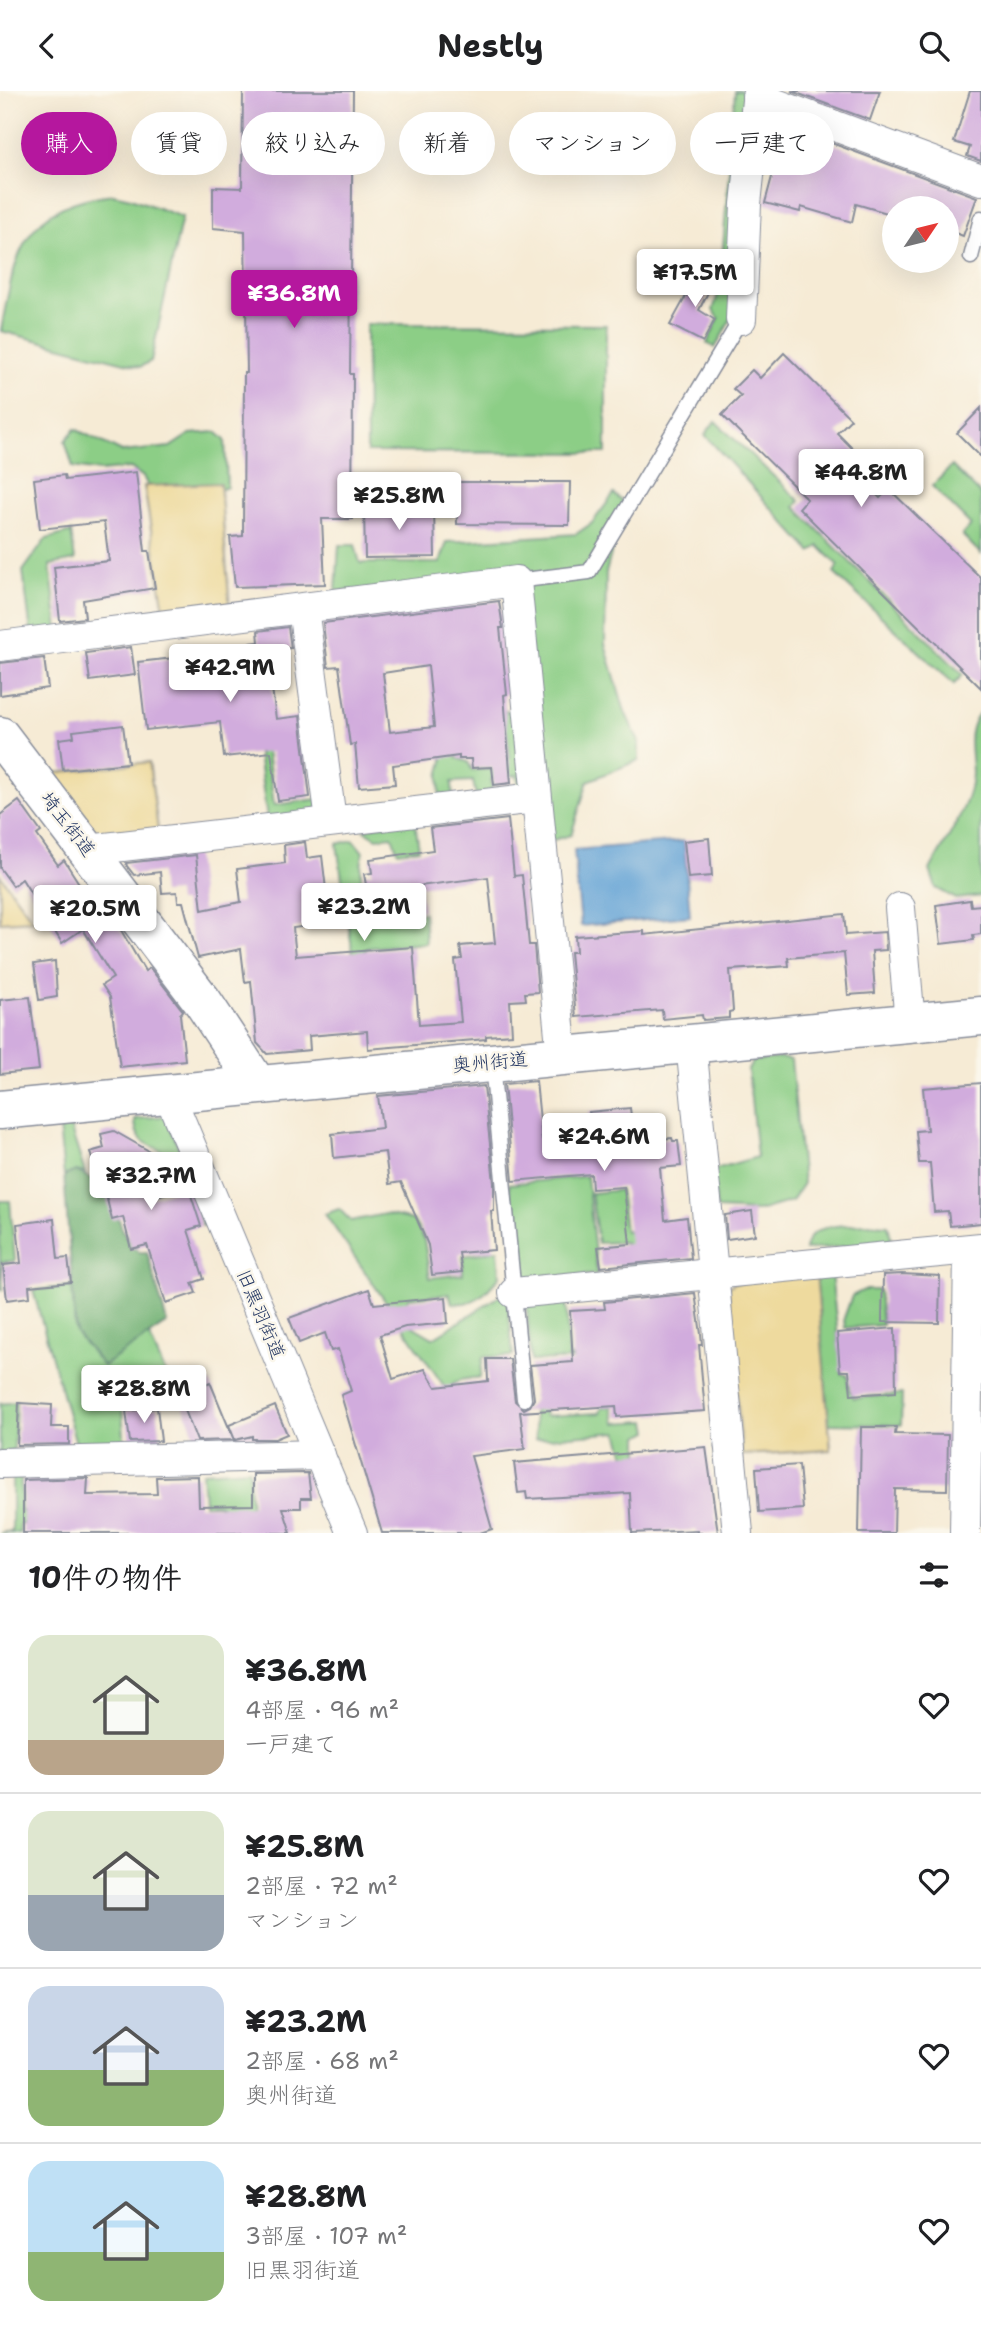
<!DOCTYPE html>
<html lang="ja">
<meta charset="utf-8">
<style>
:root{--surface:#fff;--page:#f6f6f6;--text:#202124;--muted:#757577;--line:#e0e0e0;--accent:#b5179e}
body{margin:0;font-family:"Shantell Sans","Klee One",sans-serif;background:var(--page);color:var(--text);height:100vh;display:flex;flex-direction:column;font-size:26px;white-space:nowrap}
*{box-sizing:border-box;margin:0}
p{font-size:23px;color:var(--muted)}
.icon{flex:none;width:38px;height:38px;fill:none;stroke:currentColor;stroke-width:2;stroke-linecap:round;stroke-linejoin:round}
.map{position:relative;height:1442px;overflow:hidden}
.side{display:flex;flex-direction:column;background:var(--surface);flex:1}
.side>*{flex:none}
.top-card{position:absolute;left:21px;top:21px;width:940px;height:63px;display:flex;gap:14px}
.needle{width:46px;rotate:55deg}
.buttons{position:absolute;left:882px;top:105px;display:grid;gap:14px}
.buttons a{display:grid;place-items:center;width:77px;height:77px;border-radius:50%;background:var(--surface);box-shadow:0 7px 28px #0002;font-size:35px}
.price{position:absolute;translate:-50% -60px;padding:0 16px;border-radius:7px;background:#fff;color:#222;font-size:23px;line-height:46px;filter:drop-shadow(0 2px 4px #0008)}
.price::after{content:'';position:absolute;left:50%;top:42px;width:21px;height:16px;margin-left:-10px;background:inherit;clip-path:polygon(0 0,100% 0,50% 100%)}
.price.active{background:var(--accent);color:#fff}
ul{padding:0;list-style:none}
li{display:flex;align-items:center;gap:21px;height:175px;padding:0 28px}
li+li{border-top:2px solid var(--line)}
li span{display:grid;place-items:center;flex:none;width:196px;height:140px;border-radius:21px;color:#555}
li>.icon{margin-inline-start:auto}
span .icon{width:84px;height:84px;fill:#fffc;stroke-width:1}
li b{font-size:30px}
h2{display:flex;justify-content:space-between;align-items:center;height:84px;padding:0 28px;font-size:30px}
.chip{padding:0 24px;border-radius:32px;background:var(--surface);box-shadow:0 7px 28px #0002;font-size:24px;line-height:63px}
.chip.active{background:var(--accent);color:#fff}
header{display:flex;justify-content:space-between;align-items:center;height:91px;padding:0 28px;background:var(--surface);font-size:32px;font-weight:700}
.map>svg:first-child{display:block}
</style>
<header><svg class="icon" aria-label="back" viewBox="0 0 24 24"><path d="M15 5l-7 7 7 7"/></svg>Nestly<svg class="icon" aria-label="search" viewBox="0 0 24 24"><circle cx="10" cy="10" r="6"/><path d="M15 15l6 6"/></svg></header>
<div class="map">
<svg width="981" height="1442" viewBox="0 0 981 1442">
<rect width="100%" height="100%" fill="#fbf7ec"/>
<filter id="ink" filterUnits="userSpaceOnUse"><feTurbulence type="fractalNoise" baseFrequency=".0143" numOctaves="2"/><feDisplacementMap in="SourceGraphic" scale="14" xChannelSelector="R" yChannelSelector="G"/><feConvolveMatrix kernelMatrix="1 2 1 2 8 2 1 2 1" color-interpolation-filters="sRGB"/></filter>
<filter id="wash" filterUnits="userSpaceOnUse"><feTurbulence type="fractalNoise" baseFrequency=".00686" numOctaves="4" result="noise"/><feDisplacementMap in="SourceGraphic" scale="28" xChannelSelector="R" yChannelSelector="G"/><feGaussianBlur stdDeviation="1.57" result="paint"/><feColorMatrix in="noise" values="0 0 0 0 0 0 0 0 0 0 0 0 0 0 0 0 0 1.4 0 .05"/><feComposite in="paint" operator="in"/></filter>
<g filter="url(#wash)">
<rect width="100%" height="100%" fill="#f6ebd5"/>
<g fill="#8cce86" stroke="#547e72" stroke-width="2">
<path d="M735,0H749L734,222L715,257L707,252L719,227L713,219L720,197Z"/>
<path d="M113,103L131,107L182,126L151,270L140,276L1,240C15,163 22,113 113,103Z"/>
<path d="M366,233L606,234V362L367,361Z"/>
<path d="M715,330L800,410L795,416L963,584L954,593L834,482L838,474L819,455L811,461L705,344Z"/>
<path d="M75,338L122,361L170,356L190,343L216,341L225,349L227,396L210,403L154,405L143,386L131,377L100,380L73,376L65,350Z"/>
<path d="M952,375L981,404V463L962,444L971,434L932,395Z"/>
<path d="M614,403L624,412L606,482L605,553L625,621L639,651V669L588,690L571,744L550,750L523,496L336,500L339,454H355L360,472H440L447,451L576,443L592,432Z"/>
<path d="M71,441L75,469L50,474L58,538L31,542L23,480L46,448Z"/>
<path d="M517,618L523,694L519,695L517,684L491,688L492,703L476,705L473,690L452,691L453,708L440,709L439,685L443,670L438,628L455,626L457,667L468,671L472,679L493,678L495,669L510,667L504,620Z"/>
<path d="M981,620V805L956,808L936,797L930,779C944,752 971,715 972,683C972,660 964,640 981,620Z"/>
<path d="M255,641L266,653L274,714L318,708L319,724L267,728Z"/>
<path d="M414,724L419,758L398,761L392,745L377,747L364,739Z"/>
<path d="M353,749L363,761C357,797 365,798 376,829L424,822L426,852L367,857L362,863L359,906L337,753Z"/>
<path d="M780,967L791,969L803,1092L792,1110L758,1120L717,1118L712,1079L757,1066L748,979L753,970Z"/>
<path d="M165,1025L210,1130L203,1135L191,1097L179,1092C178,1085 175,1072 170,1066C155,1051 135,1058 135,1028Z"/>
<path d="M63,1033L70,1035L85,1082L76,1080L64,1085L59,1036Z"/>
<path d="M587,1085L597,1183L519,1191L509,1093Z"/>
<path d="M620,1099L625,1140L643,1138L647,1177L628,1178L625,1151L598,1152L591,1102Z"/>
<path d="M0,1110H10L15,1170L1,1171L3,1198L0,1199Z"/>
<path d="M339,1118L351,1130L385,1123L413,1129L424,1148L430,1187L463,1183V1165L498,1159L500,1185C486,1202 475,1215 452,1212L449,1203L408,1207L409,1233L433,1247L500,1205L508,1210L513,1265L483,1266L480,1286L460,1289L446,1298L325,1123Z"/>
<path d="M867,1133L888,1134L892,1151L805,1159C809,1130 845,1135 867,1133Z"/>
<path d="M831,1182L842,1283L847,1284L849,1299L854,1307L902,1303L901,1334L829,1333L816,1183Z"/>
<path d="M72,1195L75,1239L103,1275L149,1244L177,1309L122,1316L125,1361L79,1363L33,1199Z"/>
<path d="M864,1199H879L882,1234L845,1237L844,1227L852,1205Z"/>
<path d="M566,1210L569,1266L605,1262L580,1268L531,1270L527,1219L529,1214Z"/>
<path d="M16,1311L14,1358L0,1363V1313Z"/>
<path d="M533,1315H545V1325L600,1322L602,1316L612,1315L615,1332L647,1330L649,1340L639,1345V1363L625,1365L618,1341L536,1348Z"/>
<path d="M249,1378L251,1429L218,1413H204L202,1381Z"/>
<path d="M12,1381H21V1419L57,1432L20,1433V1442H0L12,1440Z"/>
</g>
<path fill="#71b173" stroke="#467068" stroke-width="2" d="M76,1080L98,1091L115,1086C115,1115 116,1140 139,1161H147L167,1232L103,1275L76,1242L64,1085Z"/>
<g fill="#eeda9e" stroke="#84847e" stroke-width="2">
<path d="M220,392L230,519L165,525L144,395Z"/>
<path d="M149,671L158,739L97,747L47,683Z"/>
<path d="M0,784L33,829L0,831Z"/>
<path d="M816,1182L831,1359L742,1364L728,1197L734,1192Z"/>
</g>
<path fill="#62a2d5" stroke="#3e689a" stroke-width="2" d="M684,750L690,825L581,835L574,759Z"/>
<g id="blocks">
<g fill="#d1acdd" fill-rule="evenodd">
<path d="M243,0H353L350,283H353L352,428H322L325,493L235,496L230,446L243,445L244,282H247L245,140L213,137V96L242,97Z"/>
<path d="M791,0H880L870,29Z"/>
<path d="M970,0H981V70L967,65L970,56L954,51Z"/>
<path d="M772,30L977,106L963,145L947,139V117H894V124L856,113L852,131L801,116L800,121L765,112L777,67L769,65Z"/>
<path d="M701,178L716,186L699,219L715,229L703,251L670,234Z"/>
<path d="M784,262L851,328L837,342L857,362L846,373L880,407L889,398L981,487V597L799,417L807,408L722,324L741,305L733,298L752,279L760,287Z"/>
<path d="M981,317V366L957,342Z"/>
<path d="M136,381L145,460H149L155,497L83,509L85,527L60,530L54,476L109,470L104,431L40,438L34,388L64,384L65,389Z"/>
<path d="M456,391H570L569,434L457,433Z"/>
<path d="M364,416H434L435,466L365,467Z"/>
<path d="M499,510L503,537H500L507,603L504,604L511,692L494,694L492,676L472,677L471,668H459V665L393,674L395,693L359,696L355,653L350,654L339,575L328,576L323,532ZM428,575L434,636L390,641L383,582Z"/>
<path d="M288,536L291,557L267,559L276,628L300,625L310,706L278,710L271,661L224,666L220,631L146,639L138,571L202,564L201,558L259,551L258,540Z"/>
<path d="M131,556L135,584L90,590L86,562Z"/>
<path d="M44,567L48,597L0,604V572Z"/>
<path d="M123,634L128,672L63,679L59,648L74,646L73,640Z"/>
<path d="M19,710L41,741L37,744L58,774L64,769L89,808L94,805L122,841L145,880L150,877L183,920L180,923L185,969L120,976L110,906L102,894L113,887L83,838L62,852L22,788L13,795L0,777V724Z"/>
<path d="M508,728L514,785L522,784L529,854H534L538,901L525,902L526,909L510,910L512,943L486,945V948L368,958L367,940L309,945L310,959L267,963L257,952L251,890L245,891L241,858L198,867L183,811H178L177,801L162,802L160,781L134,784L127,775L126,772L196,764L202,819L241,811L237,778L285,772L284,754L305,751L307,767L322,765L330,832L293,837L296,865L413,856L419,934L461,931L455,869L462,868L460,855L495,852L488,786L419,795L423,819L379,825L375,804L368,805L364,783L372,782L370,768L433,759L430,737Z"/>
<path d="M709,747L712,785L688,787L684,750Z"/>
<path d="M970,809L971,815L981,814V843L973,844L974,849L941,853L936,814Z"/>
<path d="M844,823L846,844L885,841L886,859L872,860L875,902L848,904L844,862L788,867L789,875L730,879L733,920L729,921V927L703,929L702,924L663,928L662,919L576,926L570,861H576L575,845L644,840V844Z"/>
<path d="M55,870L57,906L39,909L34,873Z"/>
<path d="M30,906L39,979L0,983V909Z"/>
<path d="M536,990L542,1049L592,1046L589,1021L630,1017L634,1050L672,1047L673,1050H678L681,1075L660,1077L665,1129L687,1126L691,1167L601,1176L598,1156L630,1153L624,1096L592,1098L591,1083L513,1090L504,993Z"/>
<path d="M981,992V1132L950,1135L948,1120L934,1121L930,1072H919L916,1040L927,1039L923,997Z"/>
<path d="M484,995L494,1092V1120H491L494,1159L459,1162L462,1181L432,1184L428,1154L401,1091L389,1093L385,1061L334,1067L332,1043L382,1037L378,1005Z"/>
<path d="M114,1040L170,1072L151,1107L188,1095L201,1135L188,1139L204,1188L192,1192L196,1202L166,1212L147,1154L131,1158L123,1126L112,1129L102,1088L98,1089L90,1061L104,1057L101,1043Z"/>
<path d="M752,1120L755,1144L727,1148L725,1124Z"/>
<path d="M54,1128L58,1168L68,1167L71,1191L29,1195L30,1206L7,1209L3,1174L21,1172L17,1133Z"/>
<path d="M902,1183L940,1185L939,1232L882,1231L883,1184Z"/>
<path d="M369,1198L374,1213L446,1206L448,1232L405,1236L380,1244L393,1288L425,1278L436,1296L488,1290L487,1268H510L515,1310L524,1318L530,1315L534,1308L530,1274L573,1271L570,1220L605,1218L604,1211L695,1202L701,1243L702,1254H699L705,1320L617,1326L616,1315L520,1321L525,1358L471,1365L492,1438L480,1442H382L341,1304L351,1300L338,1258L331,1260L325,1242L299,1252L289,1227Z"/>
<path d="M895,1237L896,1301L851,1304L849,1280H840L837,1242Z"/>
<path d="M210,1291L234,1349L197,1350L183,1314L188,1313L183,1302Z"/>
<path d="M19,1312L52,1314L51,1336H69V1353L17,1354Z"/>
<path d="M275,1315L287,1343L275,1348H252V1345L235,1349L229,1334Z"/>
<path d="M157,1317L161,1350L130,1351L126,1320Z"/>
<path d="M861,1336H896L895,1343L948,1344L947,1399L895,1398L894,1442H859Z"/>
<path d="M706,1356L718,1442H697V1439L632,1442L630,1402L527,1408L526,1401L518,1402L514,1372Z"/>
<path d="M799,1374L803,1418L759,1421L756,1377Z"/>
<path d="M308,1382L311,1407H301V1417H283L291,1442H23V1389L88,1387L87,1404L157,1403L156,1386L198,1385L199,1415L253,1414V1383Z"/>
</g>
</g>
</g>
<g filter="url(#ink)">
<use href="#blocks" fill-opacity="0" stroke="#888d9a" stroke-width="2"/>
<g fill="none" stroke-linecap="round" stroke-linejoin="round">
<g stroke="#888d9a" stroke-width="17">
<g id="lane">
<path d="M971,166L981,127"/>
<path d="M516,490L589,481L741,228"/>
<path d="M492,973L524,1308"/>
</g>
</g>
<g stroke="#888d9a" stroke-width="32">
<g id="street">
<path d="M757,6L981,89"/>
<path d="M741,228L746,113L758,0"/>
<path d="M303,517L331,729"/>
<path d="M0,555L516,490L562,965"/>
<path d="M88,759L536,707"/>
<path d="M900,817L910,932"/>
<path d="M691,952L738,1442"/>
<path d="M169,1003L352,1442"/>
<path d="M514,1202L981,1157"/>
<path d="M0,1372L320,1364"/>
<path d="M965,1442L969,1159"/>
</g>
</g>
<g stroke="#888d9a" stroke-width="41">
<g id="secondary">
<path d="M0,645L203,911L257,993"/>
<path d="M0,1019L981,925"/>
</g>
</g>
<use href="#lane" stroke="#fff" stroke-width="14"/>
<use href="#street" stroke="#fff" stroke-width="30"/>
<use href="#secondary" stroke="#fff" stroke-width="38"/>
</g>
</g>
<g text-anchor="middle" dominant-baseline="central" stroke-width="5" stroke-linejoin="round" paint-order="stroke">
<g font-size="19" fill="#1b2f5e" stroke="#fbf7ec">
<text transform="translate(68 733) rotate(52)">埼玉街道</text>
<text transform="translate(490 971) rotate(-5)">奥州街道</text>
<text transform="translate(261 1223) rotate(67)">旧黒羽街道</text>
</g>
</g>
</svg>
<div class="buttons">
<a><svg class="needle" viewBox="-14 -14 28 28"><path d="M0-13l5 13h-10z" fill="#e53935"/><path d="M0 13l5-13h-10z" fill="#757577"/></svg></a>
</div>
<b class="price" style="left:695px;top:218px">¥17.5M</b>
<b class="price active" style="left:294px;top:239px">¥36.8M</b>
<b class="price" style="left:861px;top:418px">¥44.8M</b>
<b class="price" style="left:399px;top:441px">¥25.8M</b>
<b class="price" style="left:230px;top:613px">¥42.9M</b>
<b class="price" style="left:364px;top:852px">¥23.2M</b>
<b class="price" style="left:95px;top:854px">¥20.5M</b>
<b class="price" style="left:604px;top:1082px">¥24.6M</b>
<b class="price" style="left:151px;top:1121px">¥32.7M</b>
<b class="price" style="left:144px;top:1334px">¥28.8M</b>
<div class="top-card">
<a class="chip active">購入</a>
<a class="chip">賃貸</a>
<a class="chip">絞り込み</a>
<a class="chip">新着</a>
<a class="chip">マンション</a>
<a class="chip">一戸建て</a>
</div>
</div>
<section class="side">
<h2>10件の物件<svg class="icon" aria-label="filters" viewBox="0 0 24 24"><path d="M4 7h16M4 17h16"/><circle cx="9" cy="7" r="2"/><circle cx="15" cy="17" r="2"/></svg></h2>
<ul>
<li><span style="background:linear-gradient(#dfe7d0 75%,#b9a48a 0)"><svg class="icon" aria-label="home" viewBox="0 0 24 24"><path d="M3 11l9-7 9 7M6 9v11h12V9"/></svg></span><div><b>¥36.8M</b><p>4部屋 · 96 m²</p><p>一戸建て</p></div><svg class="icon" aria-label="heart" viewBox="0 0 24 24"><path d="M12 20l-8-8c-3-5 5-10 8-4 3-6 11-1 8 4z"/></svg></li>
<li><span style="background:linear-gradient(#dfe7d0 60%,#9aa5b1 0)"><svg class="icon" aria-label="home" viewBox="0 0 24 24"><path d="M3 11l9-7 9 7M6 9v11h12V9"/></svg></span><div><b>¥25.8M</b><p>2部屋 · 72 m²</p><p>マンション</p></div><svg class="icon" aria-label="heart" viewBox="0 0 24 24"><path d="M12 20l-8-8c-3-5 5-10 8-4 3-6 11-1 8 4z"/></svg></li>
<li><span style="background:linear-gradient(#c9d6e8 60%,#8fb573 0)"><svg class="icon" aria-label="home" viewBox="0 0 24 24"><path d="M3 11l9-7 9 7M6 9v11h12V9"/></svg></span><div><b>¥23.2M</b><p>2部屋 · 68 m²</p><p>奥州街道</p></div><svg class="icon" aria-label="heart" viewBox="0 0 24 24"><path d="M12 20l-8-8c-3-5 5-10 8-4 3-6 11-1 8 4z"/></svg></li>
<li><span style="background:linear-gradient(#bfe0f5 65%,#8fb573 0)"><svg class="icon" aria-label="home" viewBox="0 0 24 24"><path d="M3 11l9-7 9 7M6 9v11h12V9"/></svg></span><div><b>¥28.8M</b><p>3部屋 · 107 m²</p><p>旧黒羽街道</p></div><svg class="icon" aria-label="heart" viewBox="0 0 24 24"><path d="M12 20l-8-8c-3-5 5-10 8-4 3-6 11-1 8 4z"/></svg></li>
</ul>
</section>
